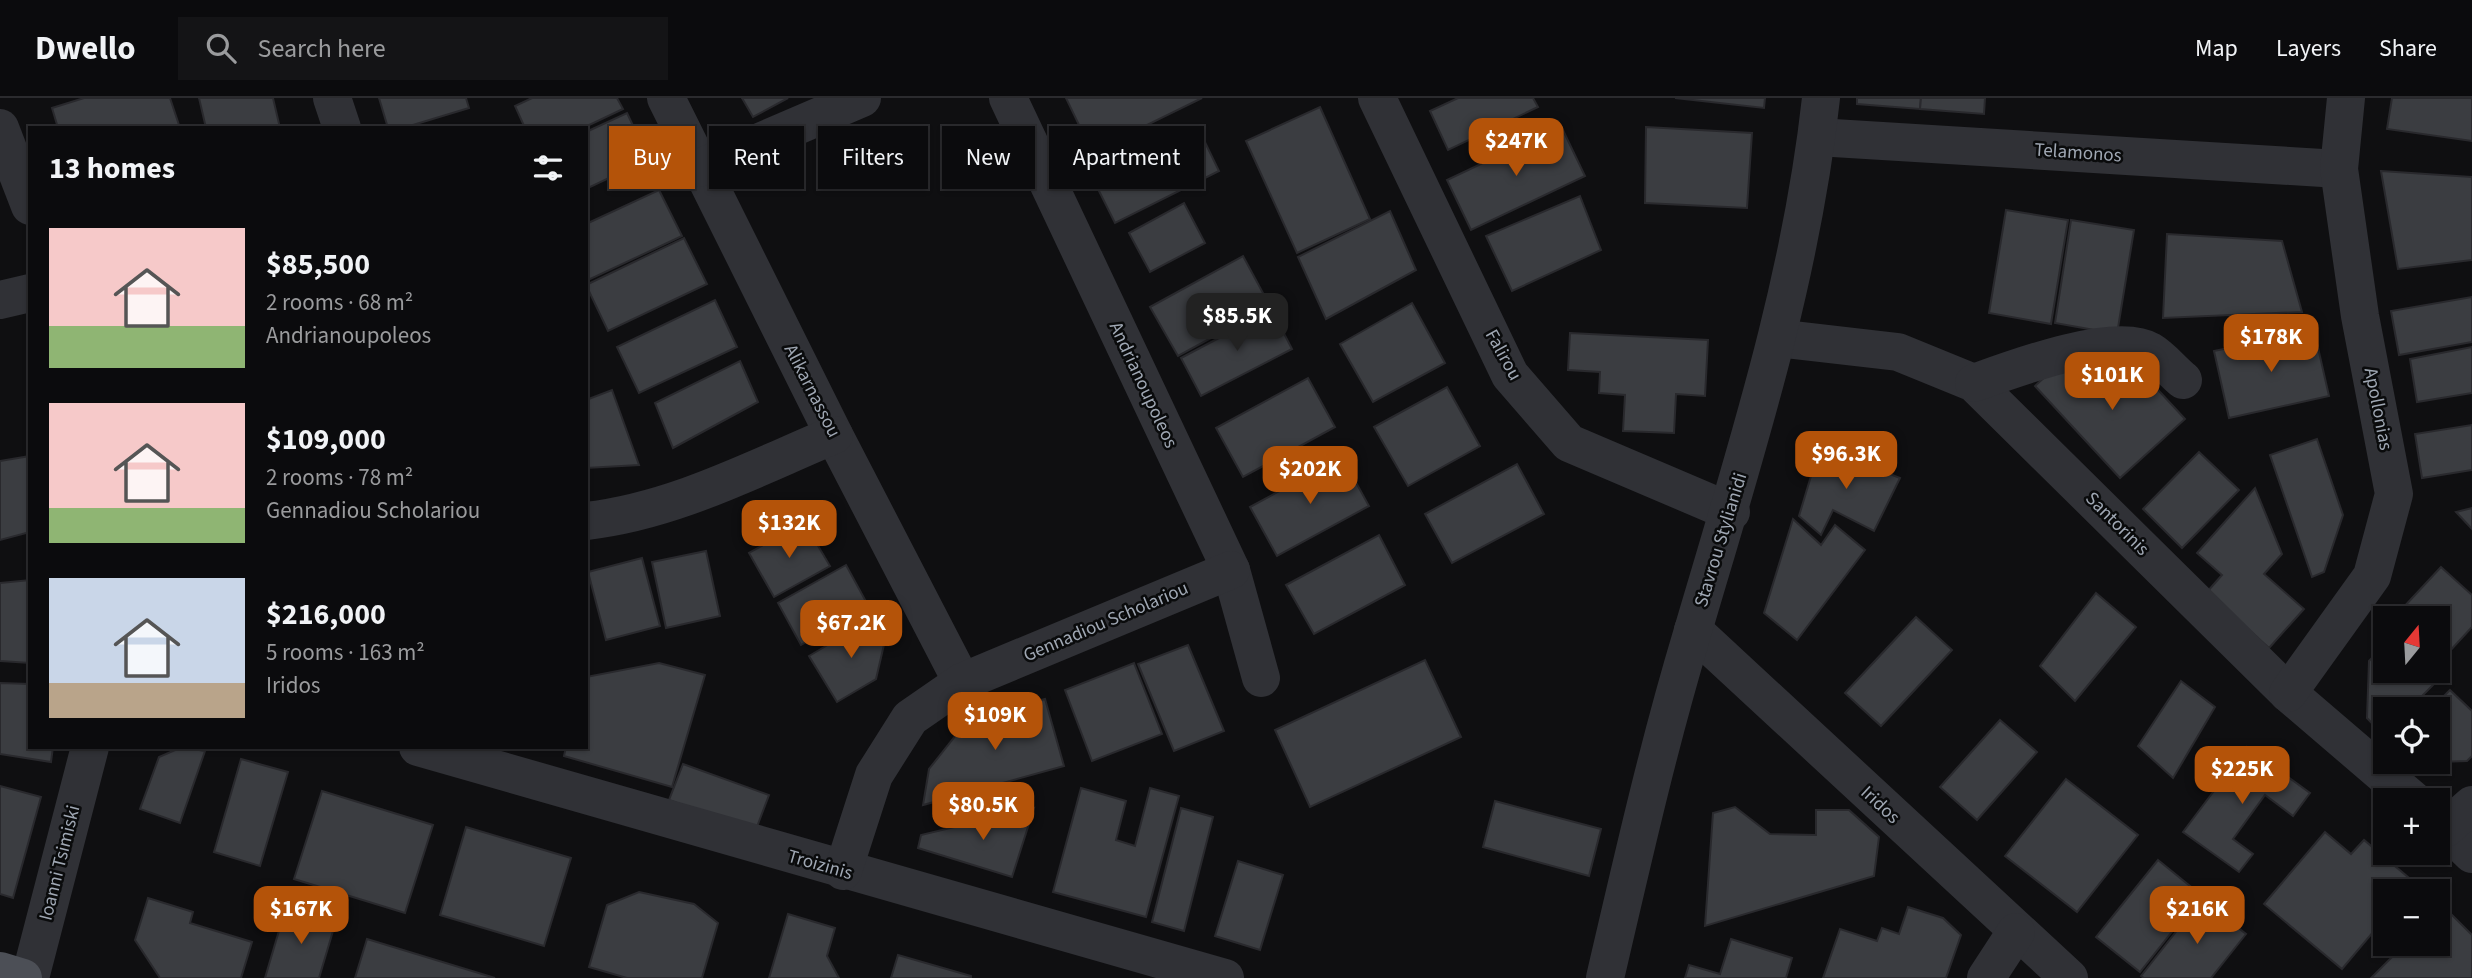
<!DOCTYPE html>
<meta charset="utf-8">
<style>
:root{--surface:#0b0b0d;--page:#141416;--text:#f1f3f6;--muted:#9a9b9d;--line:#2b2b2e;--accent:#b45309}
body{margin:0;font-family:"Source Sans 3",sans-serif;background:var(--page);color:var(--text);height:100vh;display:flex;flex-direction:column;font-size:26px;white-space:nowrap}
*{box-sizing:border-box;margin:0}
p{font-size:23px;color:var(--muted)}
.icon{flex:none;width:38px;height:38px;fill:none;stroke:currentColor;stroke-width:2;stroke-linecap:round;stroke-linejoin:round}
.map{position:relative;flex:1;overflow:hidden}
.side{position:absolute;left:28px;top:28px;width:560px;height:623px;display:flex;flex-direction:column;background:var(--surface);border-radius:0px;box-shadow:0 2px 5px #0004,0 0 0 2px var(--line)}
.side>*{flex:none}
.banner{position:absolute;left:609px;top:28px;width:665px;height:63px;display:flex;gap:14px}
.needle{width:46px;rotate:18deg}
.fabs{position:absolute;left:2373px;top:508px;display:grid;gap:14px}
.fabs a{display:grid;place-items:center;width:77px;height:77px;border-radius:0px;background:var(--surface);box-shadow:0 2px 5px #0004,0 0 0 2px var(--line);font-size:35px}
.price{position:absolute;translate:-50% -60px;padding:0 16px;border-radius:14px;background:var(--accent);color:#fff;font-size:23px;line-height:46px;filter:drop-shadow(0 2px 4px #0008)}
.price::after{content:'';position:absolute;left:50%;top:42px;width:21px;height:16px;margin-left:-10px;background:inherit;clip-path:polygon(0 0,100% 0,50% 100%)}
.price.active{background:#222;color:#fff}
ul{padding:0;list-style:none}
li{display:flex;align-items:center;gap:21px;height:175px;padding:0 21px}
li span{display:grid;place-items:center;flex:none;width:196px;height:140px;border-radius:0px;color:#555}
li>.icon{margin-inline-start:auto}
span .icon{width:84px;height:84px;fill:#fffc;stroke-width:1}
li b{font-size:30px}
h2{display:flex;justify-content:space-between;align-items:center;height:84px;padding:0 21px;font-size:30px}
.tag{padding:0 24px;border-radius:0px;background:var(--surface);box-shadow:0 2px 5px #0004,0 0 0 2px var(--line);font-size:24px;line-height:63px}
.tag.active{background:var(--accent);color:#fff}
header{display:flex;align-items:center;gap:42px;box-sizing:border-box;height:98px;padding:0 35px;background:var(--surface);border-bottom:2px solid var(--line)}
header strong{font-size:33px}
nav{display:flex;gap:38px;margin-inline-start:auto;font-size:24px}
.search{width:490px;height:63px;background:var(--page);display:flex;align-items:center;gap:18px;box-sizing:border-box;padding:0 24px;border-radius:0px;color:var(--muted);font-size:26px}
.map>svg:first-child{display:block}
</style>
<header>
<strong>Dwello</strong>
<div class="search"><svg class="icon" aria-label="search" viewBox="0 0 24 24"><circle cx="10" cy="10" r="6"/><path d="M15 15l6 6"/></svg>Search here</div>
<nav><a>Map</a><a>Layers</a><a>Share</a></nav>
</header>
<div class="map">
<svg width="2472" height="880" viewBox="0 0 2472 880">
<rect width="100%" height="100%" fill="#0f0f11"/>
<g fill="#3b3d41" stroke="#29292d" stroke-width="2">
<path d="M84,0H170L180,30H58L52,10Z"/>
<path d="M199,0H273L280,30H206Z"/>
<path d="M379,0H466L469,10L403,30H388Z"/>
<path d="M532,0H617L623,11L583,30H525L515,8Z"/>
<path d="M742,0H788L753,19Z"/>
<path d="M1066,0H1202L1092,54Z"/>
<path d="M1458,0H1533L1538,9L1448,52L1430,13Z"/>
<path d="M1675,0H1765L1764,10Z"/>
<path d="M1857,0H1921L1920,11L1857,6Z"/>
<path d="M1921,0H1985L1984,16L1920,11Z"/>
<path d="M2392,0H2472V43L2387,31Z"/>
<path d="M1320,9L1370,121L1297,155L1246,43Z"/>
<path d="M627,15L649,61L586,91V34Z"/>
<path d="M1561,28L1585,78L1471,132L1447,82Z"/>
<path d="M1646,29L1752,35L1747,110L1645,105Z"/>
<path d="M1201,36L1219,73L1115,125L1096,87Z"/>
<path d="M2381,73L2472,79V162L2398,171Z"/>
<path d="M659,92L682,138L586,183V126Z"/>
<path d="M1580,98L1601,152L1512,193L1486,138Z"/>
<path d="M1184,105L1205,145L1150,174L1129,135Z"/>
<path d="M2006,112L2068,122L2051,226L1989,215Z"/>
<path d="M1390,113L1416,172L1326,221L1298,159Z"/>
<path d="M2071,122L2134,132L2117,236L2055,225Z"/>
<path d="M2167,136L2282,143L2302,214L2163,220Z"/>
<path d="M684,140L707,186L608,233L586,187Z"/>
<path d="M1243,158L1270,208L1178,258L1150,209Z"/>
<path d="M2472,199V244L2399,257L2391,213Z"/>
<path d="M715,202L737,249L639,295L617,249Z"/>
<path d="M1412,205L1445,265L1373,304L1340,246Z"/>
<path d="M1272,212L1292,251L1201,298L1181,260Z"/>
<path d="M2314,232L2329,298L2229,320L2214,253Z"/>
<path d="M1570,235L1708,242L1705,298L1676,296L1674,335L1623,333L1625,297L1599,295L1600,274L1568,272Z"/>
<path d="M2472,249V295L2417,304L2410,261Z"/>
<path d="M740,263L758,304L673,350L655,305Z"/>
<path d="M2060,265L2072,278L2085,266L2098,280L2111,267L2121,278L2134,266L2185,321L2120,380L2035,288Z"/>
<path d="M1308,280L1335,329L1243,379L1216,330Z"/>
<path d="M1447,289L1480,348L1408,388L1374,329Z"/>
<path d="M612,292L639,367L586,370V302Z"/>
<path d="M2472,327V372L2422,380L2415,336Z"/>
<path d="M2317,341L2343,417L2324,474L2312,479L2270,357Z"/>
<path d="M1820,348L1900,380L1874,433L1833,412L1821,437L1799,418Z"/>
<path d="M2199,354L2239,392L2182,450L2143,411Z"/>
<path d="M30,358V434L0,442V363Z"/>
<path d="M1342,359L1369,408L1277,458L1250,409Z"/>
<path d="M1517,366L1544,416L1452,465L1425,416Z"/>
<path d="M2255,390L2282,456L2264,476L2304,511L2269,550L2207,494L2222,477L2197,455Z"/>
<path d="M2472,410V431L2456,414Z"/>
<path d="M1793,421L1821,447L1835,427L1865,452L1797,542L1764,515Z"/>
<path d="M804,424L830,468L774,499L749,455Z"/>
<path d="M1379,437L1405,487L1314,536L1286,487Z"/>
<path d="M706,453L720,518L666,530L652,464Z"/>
<path d="M642,460L660,528L606,542L588,474Z"/>
<path d="M846,467L869,509L801,547L778,505Z"/>
<path d="M2441,469L2472,497V529L2448,555L2438,545V520H2410L2401,512Z"/>
<path d="M30,482V565L0,563V485Z"/>
<path d="M2096,495L2136,529L2075,603L2040,568Z"/>
<path d="M875,519L886,538L876,581L837,604L809,558Z"/>
<path d="M1916,519L1952,552L1881,628L1845,595Z"/>
<path d="M1188,547L1224,633L1174,653L1138,566Z"/>
<path d="M2385,547V572H2433L2440,580L2409,611H2385L2383,637L2367,620L2369,563Z"/>
<path d="M1425,562L1461,639L1310,709L1275,632Z"/>
<path d="M659,565L705,577L672,689L564,658L566,649H586V579Z"/>
<path d="M1134,565L1162,636L1092,663L1065,592Z"/>
<path d="M2181,583L2215,609L2173,680L2138,648Z"/>
<path d="M0,585L30,586V649H53L51,664L0,656Z"/>
<path d="M2450,592L2472,613V658L2467,663L2409,665L2438,663V611H2431Z"/>
<path d="M1045,601L1064,668L923,707L929,671L968,622Z"/>
<path d="M2000,622L2037,654L1977,722L1940,689Z"/>
<path d="M182,649L205,653L180,725L140,711L159,659Z"/>
<path d="M2247,649L2310,695L2293,718L2265,697L2233,741L2253,756L2239,774L2183,734Z"/>
<path d="M241,661L288,674L260,768L214,754Z"/>
<path d="M683,666L769,697L755,734L669,702Z"/>
<path d="M2066,681L2138,737L2077,814L2005,758Z"/>
<path d="M0,688L41,699L13,800L0,796Z"/>
<path d="M1081,690L1126,703L1116,742L1135,748L1150,690L1179,698L1146,819L1053,794Z"/>
<path d="M322,693L433,727L405,815L294,781Z"/>
<path d="M1495,703L1601,731L1589,778L1483,749Z"/>
<path d="M1735,709L1770,736L1816,737V712H1849L1879,739L1874,778L1705,828L1713,715Z"/>
<path d="M1034,710L1012,779L918,750L921,737Z"/>
<path d="M1181,710L1213,719L1184,833L1152,824Z"/>
<path d="M466,729L571,760L544,848L440,817Z"/>
<path d="M2325,734L2351,756L2364,742L2415,785L2409,793H2385V820L2342,871L2264,806Z"/>
<path d="M2158,762L2201,797L2140,874L2096,839Z"/>
<path d="M1238,763L1283,777L1260,852L1215,838Z"/>
<path d="M639,794L694,806L718,825L702,880H627L589,869L607,807Z"/>
<path d="M148,800L193,814L190,825L252,844L241,880H160L135,842Z"/>
<path d="M2202,801L2246,836L2211,880H2144L2141,878Z"/>
<path d="M2443,808L2472,837V880H2371L2406,845H2438V814Z"/>
<path d="M286,809L336,823L319,880H265Z"/>
<path d="M1908,809L1943,820L1961,837L1946,880H1823L1840,831L1877,843L1882,830L1899,836Z"/>
<path d="M788,816L835,830L827,858L839,880H769Z"/>
<path d="M367,841L495,880H355Z"/>
<path d="M1731,841L1792,860L1786,880H1685L1689,867L1720,876Z"/>
<path d="M898,857L971,878V880H891Z"/>
</g>
<g fill="none" stroke-linecap="round" stroke-linejoin="round">
<g stroke="#303136" stroke-width="38">
<path d="M332,0L342,30"/>
<path d="M666,0L834,337L962,584"/>
<path d="M1008,0L1231,472L1261,580"/>
<path d="M1377,0L1510,277L1569,345L1731,414"/>
<path d="M0,30L30,108"/>
<path d="M1817,39L2339,71"/>
<path d="M699,70L862,0"/>
<path d="M0,202L30,195"/>
<path d="M1777,240L1898,254L1974,285L2288,595L2413,702"/>
<path d="M1974,285C2010,272 2116,232 2150,253C2162,260 2172,273 2183,282"/>
<path d="M586,423C674,413 753,371 834,337"/>
<path d="M1693,532L2069,880"/>
<path d="M2288,595L2372,478L2394,396L2360,218L2339,71L2346,0"/>
<path d="M418,649L1225,880"/>
<path d="M2438,723L2472,756"/>
<path d="M2446,730L2472,707"/>
<path d="M843,773L874,677L910,620L962,584L1231,472"/>
<path d="M30,880L90,649"/>
<path d="M1605,880C1632,764 1658,649 1692,536C1744,359 1801,184 1821,0"/>
<path d="M1986,880L2016,834"/>
</g>
<path stroke="#4c4f56" stroke-width="38" d="M0,873L23,880"/>
</g>
<g text-anchor="middle" dominant-baseline="central" stroke-width="5" stroke-linejoin="round" paint-order="stroke">
<g font-size="19" fill="#9fa7b3" stroke="#0a0b0c">
<text transform="translate(2078 55) rotate(4)">Telamonos</text>
<text transform="translate(1503 257) rotate(61)">Falirou</text>
<text transform="translate(1143 287) rotate(65)">Andrianoupoleos</text>
<text transform="translate(812 293) rotate(63)">Alikarnassou</text>
<text transform="translate(2378 311) rotate(79)">Apollonias</text>
<text transform="translate(2117 426) rotate(45)">Santorinis</text>
<text transform="translate(1721 442) rotate(-73)">Stavrou Stylianidi</text>
<text transform="translate(1106 524) rotate(-23)">Gennadiou Scholariou</text>
<text transform="translate(1880 707) rotate(43)">Iridos</text>
<text transform="translate(60 765) rotate(-76)">Ioanni Tsimiski</text>
<text transform="translate(820 767) rotate(16)">Troizinis</text>
</g>
</g>
</svg>
<div class="fabs">
<a><svg class="needle" viewBox="-14 -14 28 28"><path d="M0-13l5 13h-10z" fill="#e53935"/><path d="M0 13l5-13h-10z" fill="#9a9b9d"/></svg></a>
<a><svg class="icon" aria-label="locate" viewBox="0 0 24 24"><circle cx="12" cy="12" r="6"/><path d="M12 2v4M12 18v4M2 12h4M18 12h4"/></svg></a>
<a>+</a>
<a>−</a>
</div>
<b class="price" style="left:1516px;top:80px">$247K</b>
<b class="price active" style="left:1237px;top:255px">$85.5K</b>
<b class="price" style="left:2271px;top:276px">$178K</b>
<b class="price" style="left:2112px;top:314px">$101K</b>
<b class="price" style="left:1846px;top:393px">$96.3K</b>
<b class="price" style="left:1310px;top:408px">$202K</b>
<b class="price" style="left:789px;top:462px">$132K</b>
<b class="price" style="left:851px;top:562px">$67.2K</b>
<b class="price" style="left:995px;top:654px">$109K</b>
<b class="price" style="left:2242px;top:708px">$225K</b>
<b class="price" style="left:983px;top:744px">$80.5K</b>
<b class="price" style="left:301px;top:848px">$167K</b>
<b class="price" style="left:2197px;top:848px">$216K</b>
<div class="banner">
<a class="tag active">Buy</a>
<a class="tag">Rent</a>
<a class="tag">Filters</a>
<a class="tag">New</a>
<a class="tag">Apartment</a>
</div>
<section class="side">
<h2>13 homes<svg class="icon" aria-label="filters" viewBox="0 0 24 24"><path d="M4 7h16M4 17h16"/><circle cx="9" cy="7" r="2"/><circle cx="15" cy="17" r="2"/></svg></h2>
<ul>
<li><span style="background:linear-gradient(#f6c9c9 70%,#8fb573 0)"><svg class="icon" aria-label="home" viewBox="0 0 24 24"><path d="M3 11l9-7 9 7M6 9v11h12V9"/></svg></span><div><b>$85,500</b><p>2 rooms · 68 m²</p><p>Andrianoupoleos</p></div></li>
<li><span style="background:linear-gradient(#f6c9c9 75%,#8fb573 0)"><svg class="icon" aria-label="home" viewBox="0 0 24 24"><path d="M3 11l9-7 9 7M6 9v11h12V9"/></svg></span><div><b>$109,000</b><p>2 rooms · 78 m²</p><p>Gennadiou Scholariou</p></div></li>
<li><span style="background:linear-gradient(#c9d6e8 75%,#b9a48a 0)"><svg class="icon" aria-label="home" viewBox="0 0 24 24"><path d="M3 11l9-7 9 7M6 9v11h12V9"/></svg></span><div><b>$216,000</b><p>5 rooms · 163 m²</p><p>Iridos</p></div></li>
</ul>
</section>
</div>
